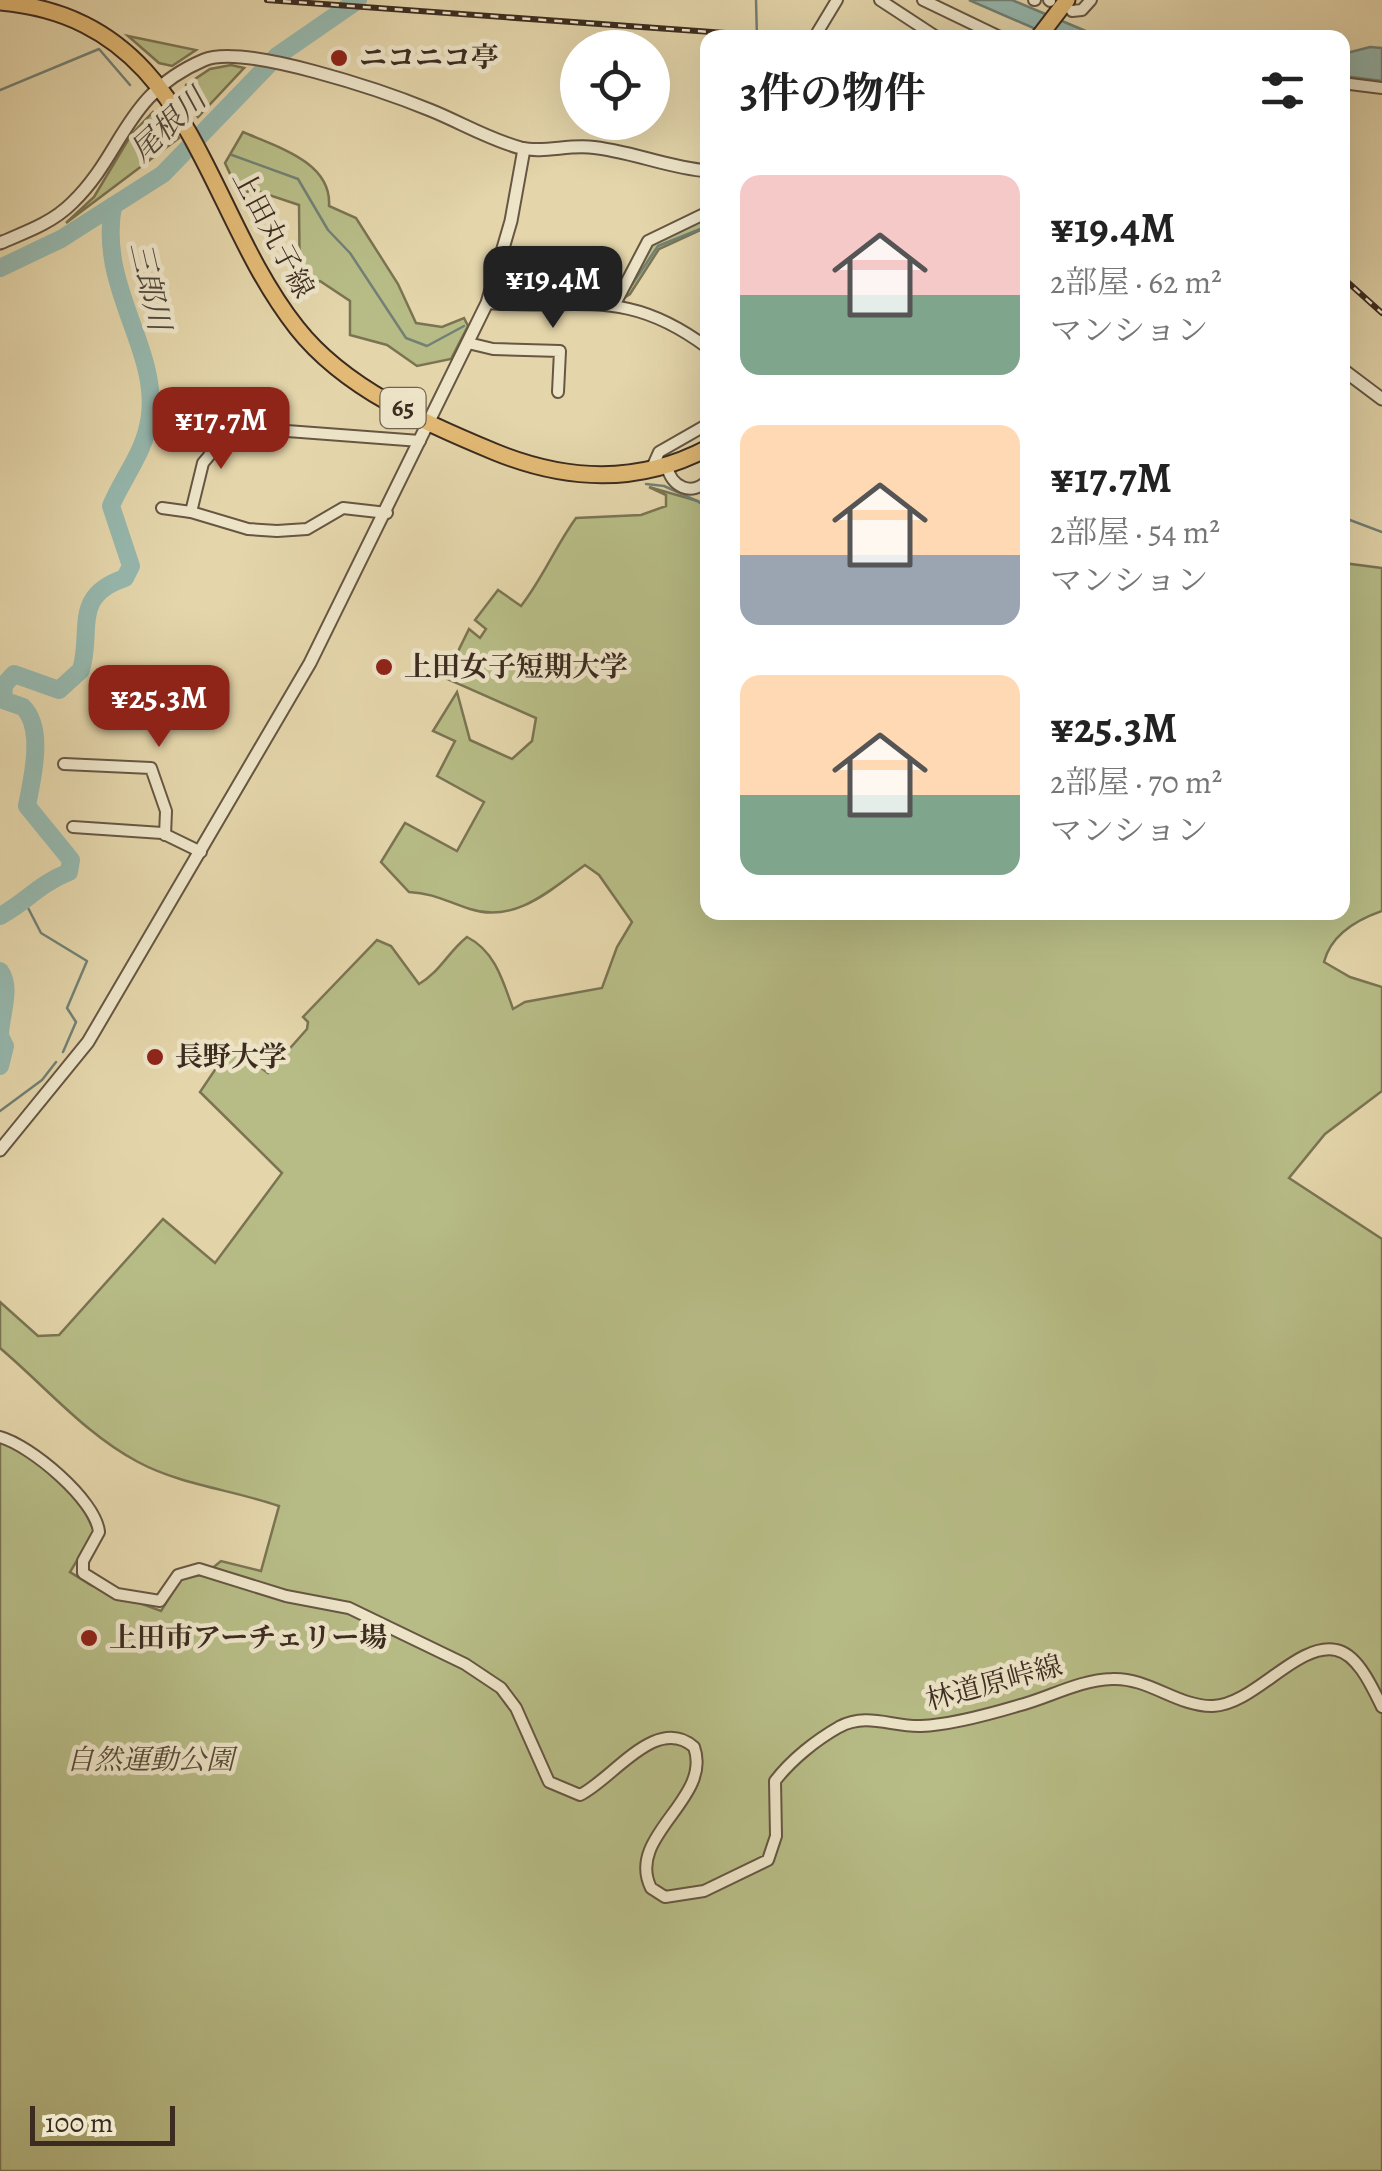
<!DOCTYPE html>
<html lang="ja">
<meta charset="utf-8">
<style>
:root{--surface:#fff;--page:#f2f2f2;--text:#222;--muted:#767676;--accent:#8f2418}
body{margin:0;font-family:Alegreya,"Noto Serif JP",serif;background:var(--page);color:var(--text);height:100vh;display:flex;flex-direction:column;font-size:38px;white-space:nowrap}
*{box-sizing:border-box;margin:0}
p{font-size:32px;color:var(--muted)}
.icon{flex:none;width:55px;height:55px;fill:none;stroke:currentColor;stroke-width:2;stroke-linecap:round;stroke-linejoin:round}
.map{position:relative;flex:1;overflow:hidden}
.details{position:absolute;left:700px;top:30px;width:650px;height:890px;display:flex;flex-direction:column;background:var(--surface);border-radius:20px;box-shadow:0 10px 40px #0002}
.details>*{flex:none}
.buttons{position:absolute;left:560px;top:30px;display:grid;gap:20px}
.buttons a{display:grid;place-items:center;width:110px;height:110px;border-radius:50%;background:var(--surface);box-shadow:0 10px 40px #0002;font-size:50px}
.scale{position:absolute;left:30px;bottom:25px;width:145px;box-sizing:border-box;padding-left:10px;border:5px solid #3c2c20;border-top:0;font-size:28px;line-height:35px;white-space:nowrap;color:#3c2c20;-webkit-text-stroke:8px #ede4c8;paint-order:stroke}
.price{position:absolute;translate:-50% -85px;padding:0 22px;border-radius:20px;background:var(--accent);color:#fff;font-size:32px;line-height:65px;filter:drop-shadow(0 2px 5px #0008)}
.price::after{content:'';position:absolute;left:50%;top:60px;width:30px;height:22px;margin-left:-15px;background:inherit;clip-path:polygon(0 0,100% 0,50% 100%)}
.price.selected{background:#222;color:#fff}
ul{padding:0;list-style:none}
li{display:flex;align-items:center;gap:30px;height:250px;padding:0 40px}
li span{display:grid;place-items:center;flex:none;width:280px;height:200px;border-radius:20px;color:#555}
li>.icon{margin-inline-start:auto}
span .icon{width:120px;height:120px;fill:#fffc;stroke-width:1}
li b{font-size:42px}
h2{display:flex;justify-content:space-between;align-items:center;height:120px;padding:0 40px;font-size:42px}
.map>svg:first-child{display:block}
</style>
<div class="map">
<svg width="1382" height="2171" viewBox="0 0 1382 2171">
<rect width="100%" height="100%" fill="#e4d5aa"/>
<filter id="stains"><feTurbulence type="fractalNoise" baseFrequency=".002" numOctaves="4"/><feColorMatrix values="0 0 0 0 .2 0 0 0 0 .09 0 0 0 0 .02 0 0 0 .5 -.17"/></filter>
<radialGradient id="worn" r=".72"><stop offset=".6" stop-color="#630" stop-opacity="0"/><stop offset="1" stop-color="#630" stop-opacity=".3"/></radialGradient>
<g fill="#b7bc86" stroke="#7a7453" stroke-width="2.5">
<path d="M128,36L196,50L172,66L159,63Z"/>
<path d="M231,65L244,68L198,117L186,101V85L210,69Z"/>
<path d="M153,112L165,115L179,138L66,223L94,197L131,135Z"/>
<path d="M243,132C277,147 332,162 329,206L356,218L398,284L416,323L442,327L464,318L468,326L451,359L417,366L387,345L350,335V301L320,281L308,283L300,302L299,205L251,189L241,197L225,163Z"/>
<path d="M707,218V227L659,249L630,294L619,301L646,245Z"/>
<path d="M649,487L698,501L707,509L708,912H1342L1343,563L1382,568V911C1356,920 1331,935 1324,962L1350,977L1382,987V1091L1325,1134L1289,1178L1382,1239V2171H0V1441C37,1453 82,1495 94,1532L70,1572L91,1585L161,1611L181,1579L205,1574L221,1561L261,1571L279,1506C233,1490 181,1485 138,1462C85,1434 45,1386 0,1348V1302L38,1336L59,1335L163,1219L215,1263L282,1173L200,1092L231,1046L268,1073L307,1029L308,1022L303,1017L377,940L391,946L419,984C440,972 448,952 467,937C495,951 503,981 513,1009L525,1002L602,988L617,947L632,922L599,875L585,865C552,889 515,924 470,909C448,902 433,893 409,892L381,862L405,823L457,851L484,802L437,776L455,741L433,731L457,692L470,740L512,759L532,741L536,718L445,678L469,629L480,638L486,629L475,620L498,590L521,606C543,578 555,547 576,518L641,515L666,506V495Z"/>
</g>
<g fill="#96b8ae" stroke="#728075" stroke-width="2.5">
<path d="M969,0H1012L1100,37H1054Z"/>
<path d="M1370,47L1382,48V81L1343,76V54Z"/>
</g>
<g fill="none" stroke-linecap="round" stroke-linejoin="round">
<g stroke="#728075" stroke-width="2.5">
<path d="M756,0L757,38"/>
<path d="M0,90L99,49L130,85"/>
<path d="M232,155L298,179L328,230L350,253L406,338L427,346L464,326"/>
<path d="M625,295L658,246L708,226"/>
<path d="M646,484L664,486L708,506"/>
<path d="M1342,517L1382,532"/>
<path d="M25,902L41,933L87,961L67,1008L76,1022L63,1052"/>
<path d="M0,1111L42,1080L56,1062"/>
</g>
<g stroke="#96b8ae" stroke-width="18">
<path d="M0,268L61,239L163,174L277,56L358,0"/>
<path d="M0,916C28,901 37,885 69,872L71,860L27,806C32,779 45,729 23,707L3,700L4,685L14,674L59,690L81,670C93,630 71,596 125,578L131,566L111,506C124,475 146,451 150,415C158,347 98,287 113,206"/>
<path d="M0,971C12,988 1,1013 0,1034"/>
<path d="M0,1036L5,1046L0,1066"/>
</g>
<g stroke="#665642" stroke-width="14">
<g id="minor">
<path d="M880,0L938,38"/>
<path d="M923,0L1002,38"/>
<path d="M1034,0H1035"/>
<path d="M1049,0L1050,1"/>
<path d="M1072,11L1082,10L1091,0"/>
<path d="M814,38L837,0"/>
<path d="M1342,83L1382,88"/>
<path d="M487,303C581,310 625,286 708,348"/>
<path d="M615,304L648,241L708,212"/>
<path d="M468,343L493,349L560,351L558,392"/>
<path d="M667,466C671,487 692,497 708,480"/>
<path d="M651,470L659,452L708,424"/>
<path d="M162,508L191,512"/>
<path d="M387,513L343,508L307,529L277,531L248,529L191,512L203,463L233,427L420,441"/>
<path d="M64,764L151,768L166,811L165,835"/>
<path d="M73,827L162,833L201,852"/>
<path d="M0,1437C30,1445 96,1500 99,1532L83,1561V1573L117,1594L160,1601L178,1575L199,1569L286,1596L349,1608L465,1664L501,1688L516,1708L549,1782L580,1795C613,1779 656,1714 694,1747C713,1799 625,1836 651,1888L665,1897L704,1891L768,1860L776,1836L775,1781C791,1760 816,1740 839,1727C867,1712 892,1727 921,1726C948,1725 990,1714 1017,1706C1049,1698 1078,1680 1112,1679C1148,1677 1178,1707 1213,1706C1254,1705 1297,1642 1336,1650C1358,1654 1373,1689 1382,1707"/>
</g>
</g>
<g stroke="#665642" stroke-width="15">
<g id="tertiary">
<path d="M0,243C26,232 52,223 72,203C124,153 124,94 204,60C244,43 386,92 430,110C460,122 490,140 521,148C543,153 566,145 589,147C629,150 667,168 708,171"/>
<path d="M1342,369L1382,399"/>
<path d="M0,1150L88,1042L310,663L487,303L511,221L524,149"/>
</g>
</g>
<g stroke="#3c2c20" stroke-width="19">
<g id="primary">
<path d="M0,2C193,19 200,205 297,328C345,389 425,423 495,452C566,481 638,485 708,448"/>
<path d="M1038,38L1067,0"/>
</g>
</g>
<use href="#minor" stroke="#ede4c8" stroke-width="10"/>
<use href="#tertiary" stroke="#ede4c8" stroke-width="11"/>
<use href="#primary" stroke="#e2ba75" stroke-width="15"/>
<g stroke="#3c2c20" stroke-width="6">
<g id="rail">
<path d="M267,0L794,38"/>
<path d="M1342,277L1382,313"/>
</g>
</g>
<use href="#rail" stroke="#ede4c8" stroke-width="2.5" stroke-dasharray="8" stroke-linecap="butt"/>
</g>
<g fill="#8f2418" stroke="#ede4c8" stroke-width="4">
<circle cx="339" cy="58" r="10"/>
<circle cx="384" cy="667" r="10"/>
<circle cx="155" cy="1057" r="10"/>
<circle cx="89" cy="1638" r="10"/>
</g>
<g text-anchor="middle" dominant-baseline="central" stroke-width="9" stroke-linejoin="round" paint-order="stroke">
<rect fill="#ede4c8" stroke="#716352" stroke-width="2.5" x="380.5" y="388" width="45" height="40" rx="8"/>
<g font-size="25" font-weight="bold" fill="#3c2c20">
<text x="403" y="408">65</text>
</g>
<g font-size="28" font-weight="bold" fill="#3c2c20" stroke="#ede4c8" text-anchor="start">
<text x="359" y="58">ニコニコ亭</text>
<text x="404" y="667">上田女子短期大学</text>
<text x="175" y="1057">長野大学</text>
<text x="109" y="1638">上田市アーチェリー場</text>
</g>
<g font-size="28" fill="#3c2c20" stroke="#ede4c8">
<text transform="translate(273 234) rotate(62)">上田丸子線</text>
<text transform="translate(994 1683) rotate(-15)">林道原峠線</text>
</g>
<g font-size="28" font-style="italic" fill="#554934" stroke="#ede4c8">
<text x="150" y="1760">自然運動公園</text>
</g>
<g font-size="30" font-style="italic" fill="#4e483c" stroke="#ede4c8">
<text transform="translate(168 125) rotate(-43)">尾根川</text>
<text transform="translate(150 286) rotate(77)">三郎川</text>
</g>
</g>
<rect width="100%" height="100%" filter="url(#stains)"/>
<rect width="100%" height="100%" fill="url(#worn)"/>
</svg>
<div class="buttons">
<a><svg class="icon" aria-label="locate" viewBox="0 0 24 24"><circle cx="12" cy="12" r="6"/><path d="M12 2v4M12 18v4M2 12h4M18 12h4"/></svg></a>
</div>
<div class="scale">100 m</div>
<b class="price selected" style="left:553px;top:331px">¥19.4M</b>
<b class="price" style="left:221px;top:472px">¥17.7M</b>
<b class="price" style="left:159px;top:750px">¥25.3M</b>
<section class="details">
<h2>3件の物件<svg class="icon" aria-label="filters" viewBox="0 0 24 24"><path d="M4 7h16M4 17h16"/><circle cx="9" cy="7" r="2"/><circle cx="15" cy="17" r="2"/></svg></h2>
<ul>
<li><span style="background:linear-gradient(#f6c9c9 60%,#7fa58c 0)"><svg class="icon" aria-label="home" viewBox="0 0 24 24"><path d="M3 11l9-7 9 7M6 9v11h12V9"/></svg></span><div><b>¥19.4M</b><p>2部屋 · 62 m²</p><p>マンション</p></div></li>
<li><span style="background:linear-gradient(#ffd9b3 65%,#9aa5b1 0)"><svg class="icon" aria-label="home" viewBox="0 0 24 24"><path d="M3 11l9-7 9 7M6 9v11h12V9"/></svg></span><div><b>¥17.7M</b><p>2部屋 · 54 m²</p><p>マンション</p></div></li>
<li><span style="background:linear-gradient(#ffd9b3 60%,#7fa58c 0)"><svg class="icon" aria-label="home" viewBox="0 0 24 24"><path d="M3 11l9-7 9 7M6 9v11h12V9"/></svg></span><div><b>¥25.3M</b><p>2部屋 · 70 m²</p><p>マンション</p></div></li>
</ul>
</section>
</div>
